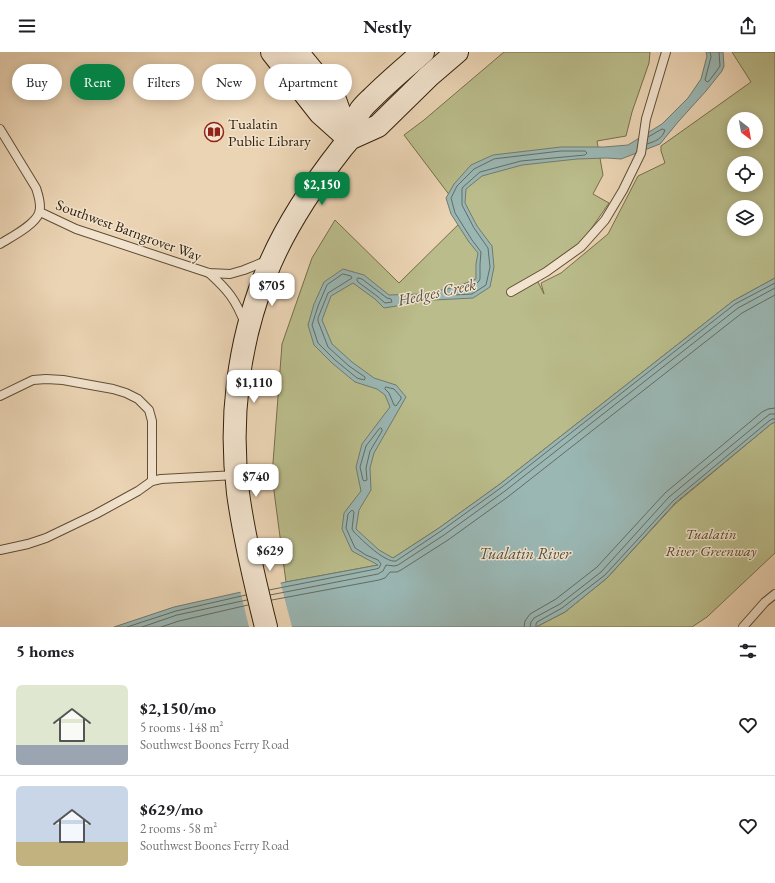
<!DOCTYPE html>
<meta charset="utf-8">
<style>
:root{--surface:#fff;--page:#f6f6f6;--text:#202124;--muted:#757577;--line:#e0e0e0;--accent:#0b8043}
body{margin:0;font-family:"EB Garamond",serif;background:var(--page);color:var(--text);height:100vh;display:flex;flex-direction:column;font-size:15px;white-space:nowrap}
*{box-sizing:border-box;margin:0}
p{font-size:13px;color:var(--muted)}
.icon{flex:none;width:22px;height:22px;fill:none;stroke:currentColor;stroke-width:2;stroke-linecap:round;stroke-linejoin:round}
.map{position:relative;height:575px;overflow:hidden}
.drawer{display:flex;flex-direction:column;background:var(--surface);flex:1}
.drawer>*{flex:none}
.hud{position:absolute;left:12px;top:12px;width:400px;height:36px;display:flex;gap:8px}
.needle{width:26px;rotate:149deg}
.buttons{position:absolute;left:727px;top:60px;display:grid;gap:8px}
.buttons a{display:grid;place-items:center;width:36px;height:36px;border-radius:50%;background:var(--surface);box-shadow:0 2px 10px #0003;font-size:20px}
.price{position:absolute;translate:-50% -34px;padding:0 9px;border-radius:8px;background:#fff;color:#222;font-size:13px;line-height:26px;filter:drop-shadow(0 1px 2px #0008)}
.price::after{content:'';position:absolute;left:50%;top:24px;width:12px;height:9px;margin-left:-6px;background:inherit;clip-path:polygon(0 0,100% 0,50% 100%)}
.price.selected{background:var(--accent);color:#fff}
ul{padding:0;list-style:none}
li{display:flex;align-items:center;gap:12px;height:100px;padding:0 16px}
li+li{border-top:1px solid var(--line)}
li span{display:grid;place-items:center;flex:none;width:112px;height:80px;border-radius:6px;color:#555}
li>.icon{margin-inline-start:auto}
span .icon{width:48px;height:48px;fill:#fffc;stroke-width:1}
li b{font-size:17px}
h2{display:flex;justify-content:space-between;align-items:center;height:48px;padding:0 16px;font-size:17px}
.chip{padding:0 14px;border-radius:18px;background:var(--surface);box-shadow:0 2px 10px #0003;font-size:14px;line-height:36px}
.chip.selected{background:var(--accent);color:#fff}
header{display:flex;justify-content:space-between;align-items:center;height:52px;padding:0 16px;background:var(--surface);font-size:18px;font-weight:700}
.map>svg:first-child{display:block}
</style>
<header><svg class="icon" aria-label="menu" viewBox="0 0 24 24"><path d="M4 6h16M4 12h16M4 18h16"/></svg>Nestly<svg class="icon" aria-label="share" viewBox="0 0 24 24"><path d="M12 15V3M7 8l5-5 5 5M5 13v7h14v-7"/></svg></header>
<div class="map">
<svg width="775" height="575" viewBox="0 0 775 575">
<rect width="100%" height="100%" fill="#ebd4b4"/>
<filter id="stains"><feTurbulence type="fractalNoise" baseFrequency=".005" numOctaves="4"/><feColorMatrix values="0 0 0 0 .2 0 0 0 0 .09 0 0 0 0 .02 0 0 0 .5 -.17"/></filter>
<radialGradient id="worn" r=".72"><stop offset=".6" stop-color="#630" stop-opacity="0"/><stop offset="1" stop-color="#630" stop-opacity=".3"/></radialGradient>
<g fill="#babc8b" stroke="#766e4b" fill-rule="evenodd">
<path d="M504,0H650L649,11L632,60L626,84L597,89L603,123L593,142L609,151L582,190L535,224L544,242L541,231L561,221L608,182L638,124L665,111L661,99V94L751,30L732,0H775V226L733,249L500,432L439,476L384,512L286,530L272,424L282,292L312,206L335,168L399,231L466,165L404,83L424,68ZM734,67H756V89H734ZM734,111H756V133H734ZM734,155H756V177H734Z"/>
<path d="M775,370V501L707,565L692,575H536L565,560L607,526L675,452L771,372Z"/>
</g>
<path fill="#9ab7b4" stroke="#707b70" d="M706,0H723L724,14L722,19L706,39L678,70L660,92L621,107L607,106L577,107L522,113L482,124L466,137L465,151L477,174L492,194L494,215L490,235L473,246L434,248L384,256L375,247L353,231L331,244L322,268L332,292L352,310L374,326L396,333L406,345L374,401L370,416L371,438L359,458L356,477L379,498L393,506L439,476L500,432L733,249L775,226V370L771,372L675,451L607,526L565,560L536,575H114L174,555L286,530L378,513L352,499L342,477L344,461L361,439L356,415L362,392L390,355L385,343L377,337L355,330L332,311L314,293L308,273L314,252L324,230L343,217L364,223L389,243L423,242L456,235L476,227V212L478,201L469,190L451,162L446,146L454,132L471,113L493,103L561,95H604L628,93L662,72L688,46L701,27L707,4Z"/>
<path fill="#ebd4b4" d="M280,529L292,575H249L240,538Z"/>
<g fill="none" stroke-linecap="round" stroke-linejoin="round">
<g stroke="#666c60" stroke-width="1">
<path d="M710,0L711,5L705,28L707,30L709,29L718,17L720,14L719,0"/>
<path d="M647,92C656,89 662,87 665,78L662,77L648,85"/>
<path d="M561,99H585L587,101L585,103L521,109L480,120L463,135L462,137V153L474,176L488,196L490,215L486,233L472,242L454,243L453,241L454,239L477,231L479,229L480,227V212L481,200L472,188L455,161L451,146L457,134L474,117L494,107Z"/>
<path d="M343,222L351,224L352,226L328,241L318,266V269L328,295L349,314L365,325V327L364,328L357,326L335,308L318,291L312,273L318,254L327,233Z"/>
<path d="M358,226L362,227L387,246L391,247L392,250L385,251L377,244L358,230L357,228Z"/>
<path d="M386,335L394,337L401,345V347L396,354L394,353L389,341L385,337Z"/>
<path d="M381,376L382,377V379L370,399L366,416L367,428L364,429L363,428L360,415L366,394L379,377Z"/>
<path d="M269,538L376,517L379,516L381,512L378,508L366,503L355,496L346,476L348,462L352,458L354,460L352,477L354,480C362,488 385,511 396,509L441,479L502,435L735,252L775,231"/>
<path d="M270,543L378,522L383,519L386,513L394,514L398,513L444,483L505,439L738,256L775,236"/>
<path d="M272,548L379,528L385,526L390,520H397L401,518L448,488L509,444L742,261L775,243"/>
<path d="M127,575L176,559L246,543"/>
<path d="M142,575L177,563L247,548"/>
<path d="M161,575L179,569L248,553"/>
<path d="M524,575L525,569L530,562L556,547L597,515L665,441L762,360L768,357L775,356"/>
<path d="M530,575L531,570L534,566L560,552L601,520L669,445L766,365L770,362H775"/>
<path d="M536,575V572L537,570L562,556L605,523L673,449L769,369L772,367H775"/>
</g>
<g stroke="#604e35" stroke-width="10">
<g id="lane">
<path d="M0,77L36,136C38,142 42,153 39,161C35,173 11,185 0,192"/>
<path d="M40,160L76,177L209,221L230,222L244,218L266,209"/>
<path d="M209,221C228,238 236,248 245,272"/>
<path d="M511,240L546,220L581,195L605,168L623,138L641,101L646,67L666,0"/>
<path d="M0,344L33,328L46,327L63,328L113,337L126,341L138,347L149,358L152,369V429"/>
<path d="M0,498L28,492L46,486L96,462L138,439L152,429L161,427L236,423"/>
<path d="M743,575L765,550L775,542"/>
</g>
</g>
<g stroke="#32210b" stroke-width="24">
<g id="secondary">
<path d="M272,0L320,61L349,87"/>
<path d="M297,0L334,45L348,84"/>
<path d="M349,87L378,74L429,24L457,0"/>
<path d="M266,575C255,531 244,486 238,441C229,368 238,292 265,224C282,180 313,133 342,96C345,93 348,89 350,85C353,78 355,66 360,59C363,54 369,49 373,45C389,29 406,15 423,0"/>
</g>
</g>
<use href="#lane" stroke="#f2e3ce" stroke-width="8"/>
<use href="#secondary" stroke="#f2e3ce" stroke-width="22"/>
</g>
<defs>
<g id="library-ring" transform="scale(1)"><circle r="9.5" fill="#f2e3ce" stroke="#8f2418" stroke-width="1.5"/><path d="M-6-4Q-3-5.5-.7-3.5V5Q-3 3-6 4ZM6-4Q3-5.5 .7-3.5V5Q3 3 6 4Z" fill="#8f2418"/></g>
</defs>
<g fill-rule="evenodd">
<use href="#library-ring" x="214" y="80"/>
</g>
<g text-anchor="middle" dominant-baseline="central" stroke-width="3" stroke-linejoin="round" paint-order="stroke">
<g font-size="15" fill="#32210b" stroke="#f2e3ce" text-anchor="start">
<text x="228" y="71">Tualatin<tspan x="228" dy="17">Public Library</tspan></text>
</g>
<g font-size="15" fill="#32210b" stroke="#f2e3ce">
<text transform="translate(129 178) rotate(20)">Southwest Barngrover Way</text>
</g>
<g font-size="15" font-style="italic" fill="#54482b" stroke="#f2e3ce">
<text x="711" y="481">Tualatin<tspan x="711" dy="17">River Greenway</tspan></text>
</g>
<g font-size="16" font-style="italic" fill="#514e3e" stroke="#f2e3ce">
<text transform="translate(437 240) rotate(-12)">Hedges Creek</text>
<text x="525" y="501">Tualatin River</text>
</g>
</g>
<rect width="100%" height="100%" filter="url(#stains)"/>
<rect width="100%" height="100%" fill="url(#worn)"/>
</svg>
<div class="buttons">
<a><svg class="needle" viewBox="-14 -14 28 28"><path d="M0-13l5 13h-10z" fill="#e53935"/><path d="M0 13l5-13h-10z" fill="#757577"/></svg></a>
<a><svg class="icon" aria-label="locate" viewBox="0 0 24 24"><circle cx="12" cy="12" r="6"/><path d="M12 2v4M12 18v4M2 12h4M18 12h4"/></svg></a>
<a><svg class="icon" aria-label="layers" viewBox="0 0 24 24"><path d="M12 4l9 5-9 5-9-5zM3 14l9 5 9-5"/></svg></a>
</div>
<b class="price selected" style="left:322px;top:154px">$2,150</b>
<b class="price" style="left:272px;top:255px">$705</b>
<b class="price" style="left:254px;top:352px">$1,110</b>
<b class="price" style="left:256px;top:446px">$740</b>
<b class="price" style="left:270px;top:520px">$629</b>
<div class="hud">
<a class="chip">Buy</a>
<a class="chip selected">Rent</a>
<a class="chip">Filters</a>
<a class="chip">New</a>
<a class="chip">Apartment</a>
</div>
</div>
<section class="drawer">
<h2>5 homes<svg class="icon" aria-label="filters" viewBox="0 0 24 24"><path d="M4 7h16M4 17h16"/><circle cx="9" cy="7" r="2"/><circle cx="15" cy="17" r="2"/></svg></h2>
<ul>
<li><span style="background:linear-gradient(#dfe7d0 75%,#9aa5b1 0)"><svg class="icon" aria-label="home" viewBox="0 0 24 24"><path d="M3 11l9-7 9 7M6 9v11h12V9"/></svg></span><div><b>$2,150/mo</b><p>5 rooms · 148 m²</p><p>Southwest Boones Ferry Road</p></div><svg class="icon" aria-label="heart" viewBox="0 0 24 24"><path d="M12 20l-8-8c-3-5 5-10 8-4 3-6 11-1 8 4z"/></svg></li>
<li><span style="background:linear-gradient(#c9d6e8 70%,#c2b280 0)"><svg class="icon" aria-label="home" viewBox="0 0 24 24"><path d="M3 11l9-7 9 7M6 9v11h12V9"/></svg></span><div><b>$629/mo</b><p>2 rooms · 58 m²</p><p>Southwest Boones Ferry Road</p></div><svg class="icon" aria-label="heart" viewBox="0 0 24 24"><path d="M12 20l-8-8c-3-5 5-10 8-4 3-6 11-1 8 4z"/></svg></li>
</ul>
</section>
